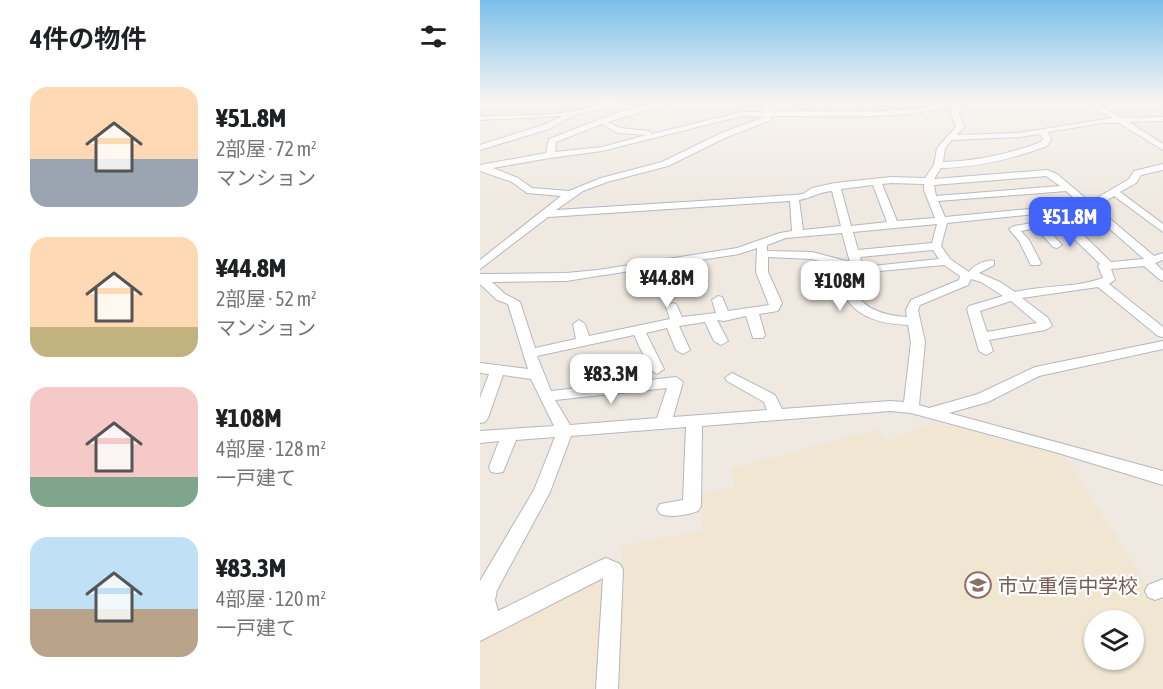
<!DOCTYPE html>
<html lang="ja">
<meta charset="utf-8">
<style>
:root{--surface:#fff;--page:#f2f2f2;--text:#202124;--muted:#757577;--accent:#4264fb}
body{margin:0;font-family:"Asap Condensed","Noto Sans JP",sans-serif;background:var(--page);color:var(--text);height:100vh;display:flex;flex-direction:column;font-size:22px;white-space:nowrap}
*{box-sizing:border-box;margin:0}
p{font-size:20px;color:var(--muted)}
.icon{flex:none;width:33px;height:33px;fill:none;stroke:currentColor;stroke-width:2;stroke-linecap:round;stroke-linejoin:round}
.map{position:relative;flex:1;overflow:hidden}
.drawer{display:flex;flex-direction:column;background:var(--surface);width:480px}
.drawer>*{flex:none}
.controls{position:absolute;left:604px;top:610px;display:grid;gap:12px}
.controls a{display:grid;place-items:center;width:60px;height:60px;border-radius:50%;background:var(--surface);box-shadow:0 2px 4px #0004;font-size:30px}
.price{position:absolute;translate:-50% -51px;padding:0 14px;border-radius:12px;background:#fff;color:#222;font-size:20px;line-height:39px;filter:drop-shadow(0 2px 3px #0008)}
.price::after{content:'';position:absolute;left:50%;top:36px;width:18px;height:14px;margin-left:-9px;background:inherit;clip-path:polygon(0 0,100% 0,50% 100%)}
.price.active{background:var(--accent);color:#fff}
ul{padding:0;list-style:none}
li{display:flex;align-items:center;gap:18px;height:150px;padding:0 30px}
li span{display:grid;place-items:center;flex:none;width:168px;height:120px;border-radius:18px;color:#555}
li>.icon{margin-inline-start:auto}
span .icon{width:72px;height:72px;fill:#fffc;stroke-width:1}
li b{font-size:26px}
h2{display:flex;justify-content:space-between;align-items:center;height:72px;padding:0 30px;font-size:26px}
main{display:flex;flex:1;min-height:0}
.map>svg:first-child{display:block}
</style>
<main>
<section class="drawer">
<h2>4件の物件<svg class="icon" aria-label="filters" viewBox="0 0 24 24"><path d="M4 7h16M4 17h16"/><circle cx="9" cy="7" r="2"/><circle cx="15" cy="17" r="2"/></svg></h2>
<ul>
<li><span style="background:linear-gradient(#ffd9b3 60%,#9aa5b1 0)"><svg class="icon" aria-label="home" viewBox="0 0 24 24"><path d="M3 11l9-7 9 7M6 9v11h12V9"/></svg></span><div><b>¥51.8M</b><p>2部屋 · 72 m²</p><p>マンション</p></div></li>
<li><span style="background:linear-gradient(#ffd9b3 75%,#c2b280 0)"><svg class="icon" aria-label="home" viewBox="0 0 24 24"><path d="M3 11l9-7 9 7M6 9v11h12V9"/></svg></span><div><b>¥44.8M</b><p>2部屋 · 52 m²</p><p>マンション</p></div></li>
<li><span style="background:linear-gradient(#f6c9c9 75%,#7fa58c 0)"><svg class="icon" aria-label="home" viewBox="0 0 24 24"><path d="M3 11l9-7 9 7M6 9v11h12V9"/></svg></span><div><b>¥108M</b><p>4部屋 · 128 m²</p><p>一戸建て</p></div></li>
<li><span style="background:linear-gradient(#bfe0f5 60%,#b9a48a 0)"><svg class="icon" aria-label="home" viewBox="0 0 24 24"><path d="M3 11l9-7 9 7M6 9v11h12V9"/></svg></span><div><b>¥83.3M</b><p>4部屋 · 120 m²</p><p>一戸建て</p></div></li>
</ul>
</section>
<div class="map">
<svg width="683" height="689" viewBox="0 0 683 689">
<rect width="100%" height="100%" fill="#efe9e1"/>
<g fill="#f0e6d1" fill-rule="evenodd">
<path d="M455,422L583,454L677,601L683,599V689H136L142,546L222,531V493L254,488L252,469L398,429L404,442ZM615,621H654V660H615Z"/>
<path d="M123,574L128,577L121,689H0V638Z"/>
</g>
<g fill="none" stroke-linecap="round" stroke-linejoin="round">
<g stroke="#b4b7c1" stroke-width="2">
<g id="minor">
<path d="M127,101H136L125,108L94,115L69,129L0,150V145L63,125L83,116L0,120V116C38,115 93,118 127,101Z"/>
<path d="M185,101H197L128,122L140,128L169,131L172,134L262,112H283L281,101H288L290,111C335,111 380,113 424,110C446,108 467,101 488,101L481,104L479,113L484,127L477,135L539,133L632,118L602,101H611L642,118L683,117V121L649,122L683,144V150L639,123H622L568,132L571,139L567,146C532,159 498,167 461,168L454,179L567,170L577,174L610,202L649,179L654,171L683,164V170L661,175L656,183L640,192L683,224V232L634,196L616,207L674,256L683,253V260L675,263L683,271V281L679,279L664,266L631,269L635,280L629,284L683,327V337L678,336L618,287L542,298L568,318L572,326L565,330L509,340L513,351L506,355L499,351L487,309L489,306L523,296L501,282L491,279L488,285L440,305L438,310L445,342L439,405L449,408L498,394L555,367L683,341V349L559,376L508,402L469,413L683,471V485L575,452L431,413L410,411L222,426L221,506L218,511C207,515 191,518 180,514L177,509L180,504L203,500L206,427L91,436L70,492L17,590L15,600L18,611L119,561L126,558L140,564L143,570L138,689H116L123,578L0,641V581L54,490L75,437L36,440L23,472L17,473L11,472L9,467L19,441L0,443V431L74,426L51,379L23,375L8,418L5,422L0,423V398L9,374L0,373V363L48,369L28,304L17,300L0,284V274L86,273L118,270L257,248L300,233L312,231L310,201L68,217L0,269V260L81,196L47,193L32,182L0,171V165L66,153L69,139L136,113ZM473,106L471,113L476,127L457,148L454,165L445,178L411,177L355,183L332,188L323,194L314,195L76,210L103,191L127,182L188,166L245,138L291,120V116C351,115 415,121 473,106ZM262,116L284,117L239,134L182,162L121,178L89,191L52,188L38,178L13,168L70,158L122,151ZM122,124L138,133L167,135L122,147L75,152L76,142ZM560,134L563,139L561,142C529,154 497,161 463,162L465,148L472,140L539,137ZM566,176L580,186L456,196L454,185ZM411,183L444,184V190L455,218L417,221L402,184ZM393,185L407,222L371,226L361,189ZM352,191L361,226L323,230L319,200C331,198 339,192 352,191ZM586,191L601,204L465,217L458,201ZM607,209L664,259L631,262L587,219L577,212ZM575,212L571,215L575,219L534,226L529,229L539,241L551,265H559L561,263L549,240L541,231L556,228L573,247L577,248L582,245L566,227L580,225L620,264L618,266L623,278C595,288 564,285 535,292L520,282L499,273L514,265V261C506,259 494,265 489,272L470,259L461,246L467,223ZM457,224L452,243L378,250L373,232ZM362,233L370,262L332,252L287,251V245L306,238ZM277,248L276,272L289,305L248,311L242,297L238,296L232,300L236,313L202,317L196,304L192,303L186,307L190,319L109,336L105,324L99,320L93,324L96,339L55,348L40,302L25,294L12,282L86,281L259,254ZM453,250L459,259L383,267L380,257ZM288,257L332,259L364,268L368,270L356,273L354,275C368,313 389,323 428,325L431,342L424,402L410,401L302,409L295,395L252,373L245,378L247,381L284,402L287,410L193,417L203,382L196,377L71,391L57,356L154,335L170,369L177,374L184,369L166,333L187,328L196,350L203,354L210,350L199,326L225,322L234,341L241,345L248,341L237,320L244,321L266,316L273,338H283L285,335L279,314L298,311L302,303L288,272ZM464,265L480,276L479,280L431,300L426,310L427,317C397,315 377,306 367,277L400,271ZM531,301L557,323L507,332L500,311ZM187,388L177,418L90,425L75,400Z"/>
<path d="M636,101H663L660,103Z"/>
<path d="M679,101H683V104Z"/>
<path d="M683,579V597L675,600L668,597L665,591L668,585Z"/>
</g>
</g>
<use href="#minor" fill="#fff" fill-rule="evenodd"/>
</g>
<linearGradient id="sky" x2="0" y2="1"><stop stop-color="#7abfeb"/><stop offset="0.51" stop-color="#f8f5f2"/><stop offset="1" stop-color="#f8f5f2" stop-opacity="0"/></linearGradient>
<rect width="683" height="198" fill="url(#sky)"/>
<defs>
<g id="school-ring" transform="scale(1.35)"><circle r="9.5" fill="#fff" stroke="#8d6e63" stroke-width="1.5"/><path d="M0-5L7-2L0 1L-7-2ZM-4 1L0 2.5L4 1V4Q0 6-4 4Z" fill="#8d6e63"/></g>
</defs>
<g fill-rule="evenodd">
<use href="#school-ring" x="498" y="585"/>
</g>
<g text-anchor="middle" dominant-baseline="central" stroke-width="4.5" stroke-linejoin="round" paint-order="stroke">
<g font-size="20" fill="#785e54" stroke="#fff" text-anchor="start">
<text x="518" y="585">市立重信中学校</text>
</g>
</g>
</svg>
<div class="controls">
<a><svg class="icon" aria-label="layers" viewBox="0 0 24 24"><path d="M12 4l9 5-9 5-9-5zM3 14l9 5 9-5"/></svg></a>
</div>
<b class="price active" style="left:590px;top:248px">¥51.8M</b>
<b class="price" style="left:187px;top:309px">¥44.8M</b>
<b class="price" style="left:360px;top:312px">¥108M</b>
<b class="price" style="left:131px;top:405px">¥83.3M</b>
</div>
</main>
